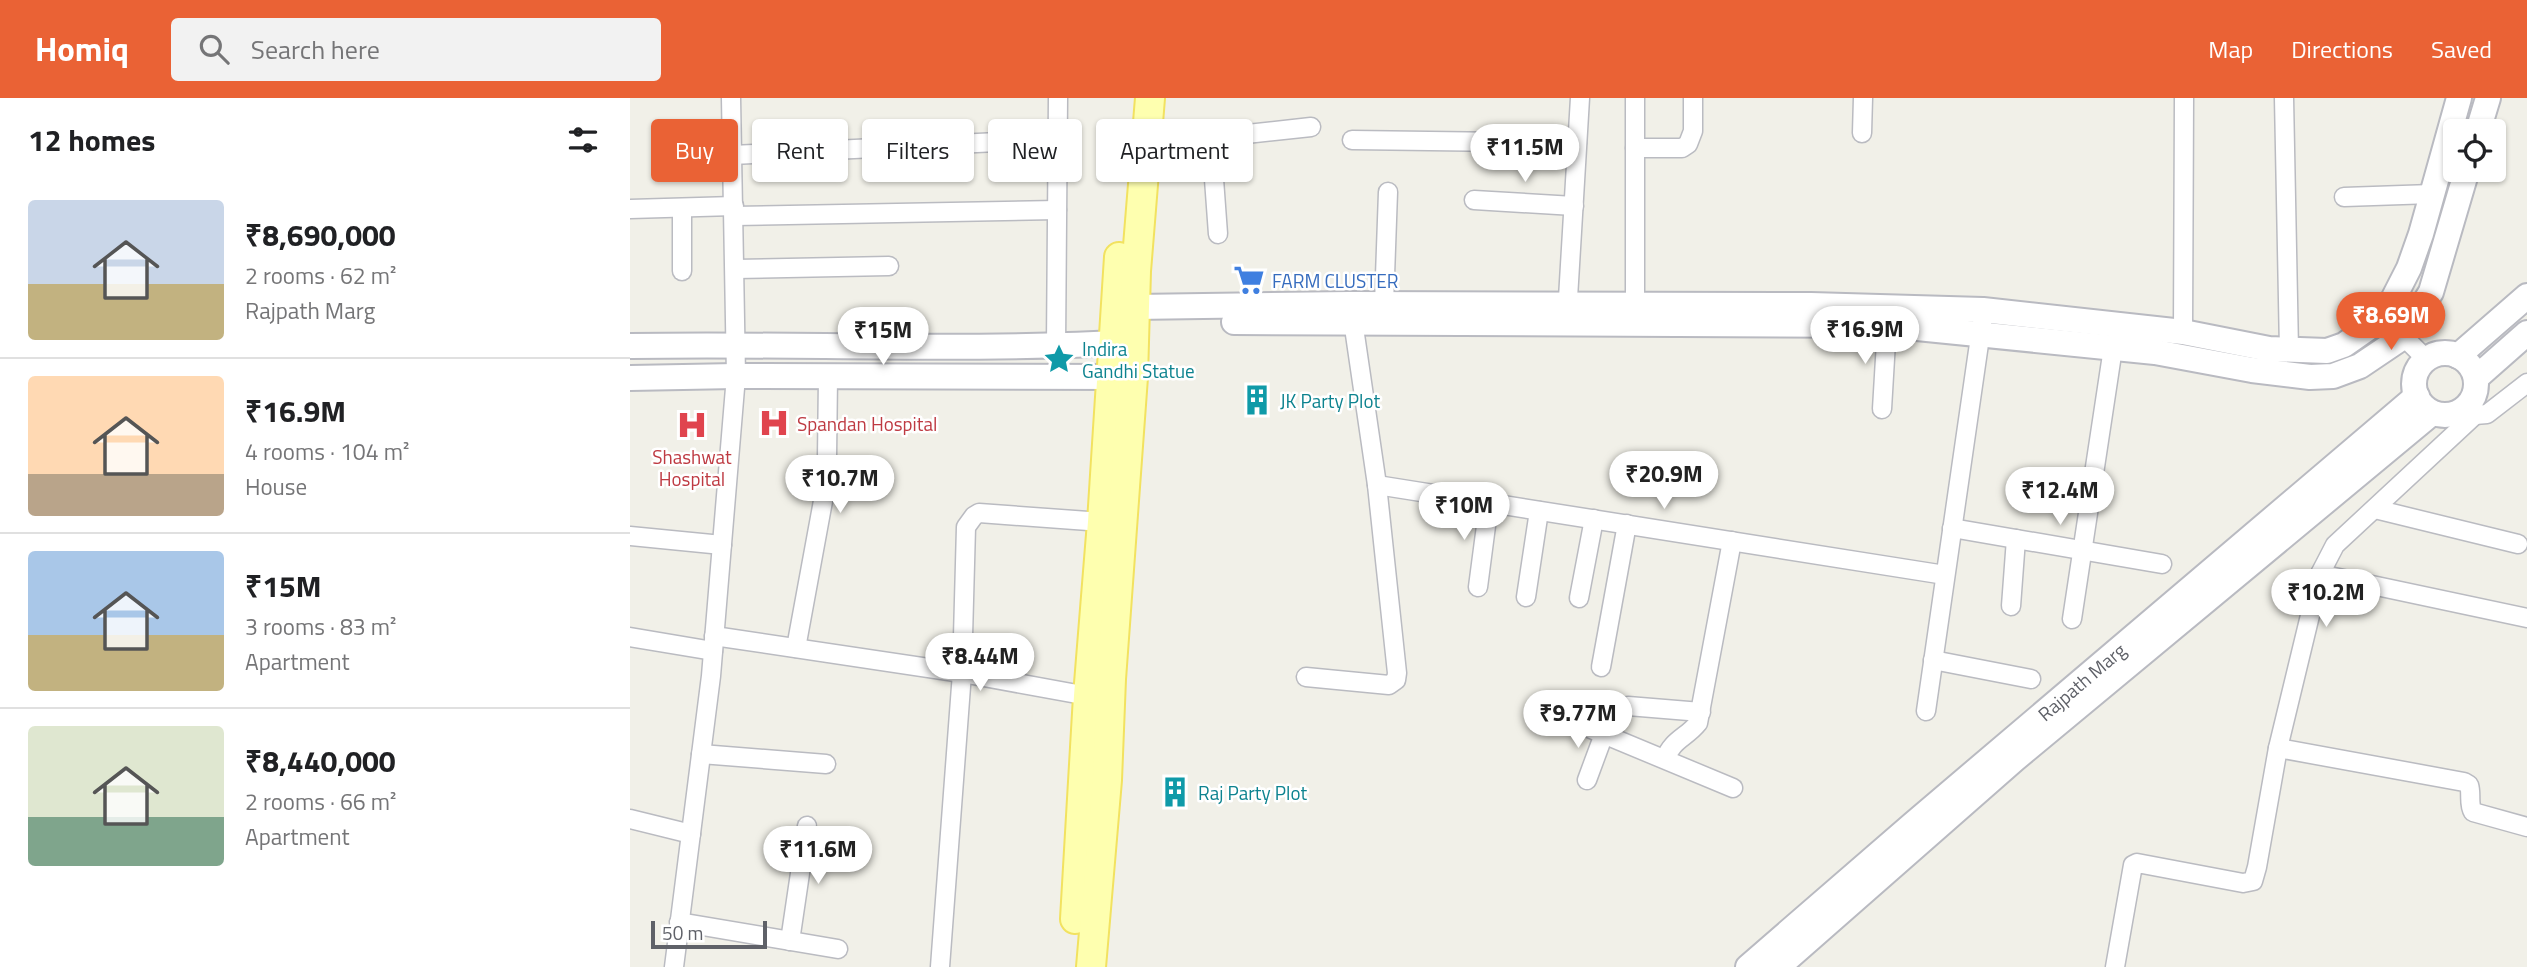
<!DOCTYPE html>
<meta charset="utf-8">
<style>
:root{--surface:#fff;--page:#f2f2f2;--text:#202124;--muted:#757577;--line:#e0e0e0;--accent:#ea6235}
body{margin:0;font-family:"Titillium Web",sans-serif;background:var(--page);color:var(--text);height:100vh;display:flex;flex-direction:column;font-size:26px;white-space:nowrap}
*{box-sizing:border-box;margin:0}
p{font-size:23px;color:var(--muted)}
.icon{flex:none;width:38px;height:38px;fill:none;stroke:currentColor;stroke-width:2;stroke-linecap:round;stroke-linejoin:round}
.map{position:relative;flex:1;overflow:hidden}
.panel{display:flex;flex-direction:column;background:var(--surface);width:630px}
.panel>*{flex:none}
.hud{position:absolute;left:21px;top:21px;width:665px;height:63px;display:flex;gap:14px}
.fabs{position:absolute;left:1813px;top:21px;display:grid;gap:14px}
.fabs a{display:grid;place-items:center;width:63px;height:63px;border-radius:7px;background:var(--surface);box-shadow:0 2px 5px #0004;font-size:35px}
.scale{position:absolute;left:21px;bottom:18px;width:116px;box-sizing:border-box;padding-left:7px;border:4px solid #5f6168;border-top:0;font-size:19px;line-height:24px;white-space:nowrap;color:#5f6168;-webkit-text-stroke:5px #fff;paint-order:stroke}
.price{position:absolute;translate:-50% -60px;padding:0 16px;border-radius:24px;background:#fff;color:#222;font-size:23px;line-height:46px;filter:drop-shadow(0 2px 4px #0008)}
.price::after{content:'';position:absolute;left:50%;top:42px;width:21px;height:16px;margin-left:-10px;background:inherit;clip-path:polygon(0 0,100% 0,50% 100%)}
.price.current{background:var(--accent);color:#fff}
ul{padding:0;list-style:none}
li{display:flex;align-items:center;gap:21px;height:175px;padding:0 28px}
li+li{border-top:2px solid var(--line)}
li span{display:grid;place-items:center;flex:none;width:196px;height:140px;border-radius:7px;color:#555}
li>.icon{margin-inline-start:auto}
span .icon{width:84px;height:84px;fill:#fffc;stroke-width:1}
li b{font-size:30px}
h2{display:flex;justify-content:space-between;align-items:center;height:84px;padding:0 28px;font-size:30px}
.chip{padding:0 24px;border-radius:7px;background:var(--surface);box-shadow:0 2px 5px #0004;font-size:24px;line-height:63px}
.chip.current{background:var(--accent);color:#fff}
header{display:flex;align-items:center;gap:42px;box-sizing:border-box;height:98px;padding:0 35px;background:var(--accent);color:#fff}
header strong{font-size:33px}
nav{display:flex;gap:38px;margin-inline-start:auto;font-size:24px}
.search{width:490px;height:63px;background:var(--page);display:flex;align-items:center;gap:18px;box-sizing:border-box;padding:0 24px;border-radius:7px;color:var(--muted);font-size:26px}
main{display:flex;flex:1;min-height:0}
.map>svg:first-child{display:block}
</style>
<header>
<strong>Homiq</strong>
<div class="search"><svg class="icon" aria-label="search" viewBox="0 0 24 24"><circle cx="10" cy="10" r="6"/><path d="M15 15l6 6"/></svg>Search here</div>
<nav><a>Map</a><a>Directions</a><a>Saved</a></nav>
</header>
<main>
<section class="panel">
<h2>12 homes<svg class="icon" aria-label="filters" viewBox="0 0 24 24"><path d="M4 7h16M4 17h16"/><circle cx="9" cy="7" r="2"/><circle cx="15" cy="17" r="2"/></svg></h2>
<ul>
<li><span style="background:linear-gradient(#c9d6e8 60%,#c2b280 0)"><svg class="icon" aria-label="home" viewBox="0 0 24 24"><path d="M3 11l9-7 9 7M6 9v11h12V9"/></svg></span><div><b>₹8,690,000</b><p>2 rooms · 62 m²</p><p>Rajpath Marg</p></div></li>
<li><span style="background:linear-gradient(#ffd9b3 70%,#b9a48a 0)"><svg class="icon" aria-label="home" viewBox="0 0 24 24"><path d="M3 11l9-7 9 7M6 9v11h12V9"/></svg></span><div><b>₹16.9M</b><p>4 rooms · 104 m²</p><p>House</p></div></li>
<li><span style="background:linear-gradient(#a9c7e8 60%,#c2b280 0)"><svg class="icon" aria-label="home" viewBox="0 0 24 24"><path d="M3 11l9-7 9 7M6 9v11h12V9"/></svg></span><div><b>₹15M</b><p>3 rooms · 83 m²</p><p>Apartment</p></div></li>
<li><span style="background:linear-gradient(#dfe7d0 65%,#7fa58c 0)"><svg class="icon" aria-label="home" viewBox="0 0 24 24"><path d="M3 11l9-7 9 7M6 9v11h12V9"/></svg></span><div><b>₹8,440,000</b><p>2 rooms · 66 m²</p><p>Apartment</p></div></li>
</ul>
</section>
<div class="map">
<svg width="1897" height="869" viewBox="0 0 1897 869">
<rect width="100%" height="100%" fill="#f1f0e8"/>
<g fill="none" stroke-linecap="round" stroke-linejoin="round">
<g stroke="#babbc1" stroke-width="21">
<g id="street">
<path d="M1005,0V207"/>
<path d="M1654,0L1659,252"/>
<path d="M1232,35L1233,0"/>
<path d="M581,40L588,136"/>
<path d="M722,42L947,45"/>
<path d="M516,47L681,29"/>
<path d="M1005,50H1052L1058,46L1063,33V0"/>
<path d="M102,57L427,41"/>
<path d="M1714,99L1802,96"/>
<path d="M844,102L944,108"/>
<path d="M52,110V173"/>
<path d="M0,111L104,108"/>
<path d="M104,118L427,112"/>
<path d="M105,171L259,168"/>
<path d="M754,206L758,94"/>
<path d="M937,217L950,0"/>
<path d="M1754,219L1796,261"/>
<path d="M1553,234L1554,0"/>
<path d="M426,248L428,0"/>
<path d="M1836,310L1845,317L1857,316L1897,285"/>
<path d="M1252,311L1257,227"/>
<path d="M747,387L1315,477"/>
<path d="M1745,411L1888,446"/>
<path d="M1322,430L1532,466"/>
<path d="M0,438L92,447"/>
<path d="M1690,476L1897,520"/>
<path d="M848,489L859,405"/>
<path d="M896,499L909,413"/>
<path d="M949,500L964,421"/>
<path d="M1381,508L1386,441"/>
<path d="M1442,521L1483,250"/>
<path d="M84,538L332,575L458,598"/>
<path d="M0,539L83,553"/>
<path d="M166,550L193,403L197,359L198,279"/>
<path d="M1303,562L1401,581"/>
<path d="M971,569L997,426"/>
<path d="M676,579L759,587L766,582L767,575L747,387L722,216"/>
<path d="M998,608L1071,614"/>
<path d="M1296,613L1352,225"/>
<path d="M942,623L1103,690"/>
<path d="M1648,650L1834,684L1839,687C1842,696 1838,706 1843,714L1897,729"/>
<path d="M71,656L196,666"/>
<path d="M1035,661C1043,641 1056,640 1068,625L1102,443"/>
<path d="M957,682L974,636"/>
<path d="M0,721L61,736"/>
<path d="M49,824L208,851"/>
<path d="M160,843L177,728"/>
<path d="M44,869L81,578L106,278L101,0"/>
<path d="M310,869L332,575L336,429L344,418L349,415L472,424"/>
<path d="M1485,869L1503,767L1507,765L1613,785L1623,783L1627,769L1648,650L1690,476L1705,447L1845,317"/>
</g>
</g>
<g stroke="#b9bac1" stroke-width="28">
<g id="secondary">
<path d="M1848,33L1858,0"/>
<path d="M505,209L720,206L1181,207L1353,212L1553,234L1639,251L1697,253L1714,247L1754,219L1779,170L1791,136L1829,0"/>
<path d="M604,224L1257,227L1525,254L1622,272L1680,279L1703,278L1730,268L1773,239L1801,194L1837,72"/>
<path d="M0,248C168,245 336,254 503,244"/>
<circle cx="1815" cy="286" r="31"/>
<path d="M1828,258L1897,198"/>
<path d="M0,280L106,278L499,279"/>
<path d="M1846,280L1897,235"/>
<path id="s1" d="M1118,869L1283,726L1787,298"/>
<path d="M1148,869L1385,661L1802,315"/>
</g>
</g>
<g stroke="#f2e260" stroke-width="32">
<g id="primary">
<path d="M445,821L458,598L472,424L489,159"/>
<path d="M461,869L477,682L481,581L503,279L506,173L520,0"/>
</g>
</g>
<use href="#street" stroke="#fff" stroke-width="18"/>
<use href="#secondary" stroke="#fff" stroke-width="24"/>
<use href="#primary" stroke="#feffaf" stroke-width="28"/>
</g>
<defs>
<g id="supermarket-bare" transform="scale(2.415)"><path d="M-6-5.5h2.5l.6 2H6L4.5 2H-2.5L-4.4-4H-6ZM-1.5 3.2a1.3 1.3 0 1 0 .1 0ZM3 3.2a1.3 1.3 0 1 0 .1 0Z" fill="#3f7fe0" stroke="#fff" stroke-width="2.5" paint-order="stroke"/></g>
<g id="sight-bare" transform="scale(2.415)"><path d="M0-6L1.8-2.2L6-1.7L2.9 1.2L3.7 5.4L0 3.3L-3.7 5.4L-2.9 1.2L-6-1.7L-1.8-2.2Z" fill="#0f9aa8" stroke="#fff" stroke-width="2.5" paint-order="stroke"/></g>
<g id="building-bare" transform="scale(2.415)"><path d="M-4-6H4V6H1V3H-1V6H-4ZM-2.5-4.3h1.7v1.8h-1.7ZM.8-4.3h1.7v1.8H.8ZM-2.5-1h1.7V.8h-1.7ZM.8-1h1.7V.8H.8Z" fill="#0f9aa8" stroke="#fff" stroke-width="2.5" paint-order="stroke"/></g>
<g id="hospital-bare" transform="scale(2.415)"><path d="M-5-5h3v3.5h4V-5h3V5h-3V1.5h-4V5h-3Z" fill="#e0444e" stroke="#fff" stroke-width="2.5" paint-order="stroke"/></g>
</defs>
<g fill-rule="evenodd">
<use href="#supermarket-bare" x="619" y="182"/>
<use href="#sight-bare" x="429" y="261"/>
<use href="#building-bare" x="627" y="302"/>
<use href="#hospital-bare" x="144" y="325"/>
<use href="#hospital-bare" x="62" y="327"/>
<use href="#building-bare" x="545" y="694"/>
</g>
<g text-anchor="middle" dominant-baseline="central" stroke-width="5" stroke-linejoin="round" paint-order="stroke">
<g font-size="19" fill="#366cbe" stroke="#fff" text-anchor="start">
<text x="642" y="182">FARM CLUSTER</text>
</g>
<g font-size="19" fill="#0d838f" stroke="#fff" text-anchor="start">
<text x="452" y="250">Indira<tspan x="452" dy="22">Gandhi Statue</tspan></text>
<text x="650" y="302">JK Party Plot</text>
<text x="568" y="694">Raj Party Plot</text>
</g>
<g font-size="19" fill="#be3a42" stroke="#fff" text-anchor="start">
<text x="167" y="325">Spandan Hospital</text>
<text x="62" y="358" text-anchor="middle">Shashwat<tspan x="62" dy="22">Hospital</tspan></text>
</g>
<g font-size="19" fill="#5f6168" stroke="#fff">
<text stroke="none"><textPath href="#s1" startOffset="439">Rajpath Marg</textPath></text>
</g>
</g>
</svg>
<div class="fabs">
<a><svg class="icon" aria-label="locate" viewBox="0 0 24 24"><circle cx="12" cy="12" r="6"/><path d="M12 2v4M12 18v4M2 12h4M18 12h4"/></svg></a>
</div>
<div class="scale">50 m</div>
<b class="price" style="left:895px;top:86px">₹11.5M</b>
<b class="price current" style="left:1761px;top:254px">₹8.69M</b>
<b class="price" style="left:1235px;top:268px">₹16.9M</b>
<b class="price" style="left:253px;top:269px">₹15M</b>
<b class="price" style="left:1034px;top:413px">₹20.9M</b>
<b class="price" style="left:210px;top:417px">₹10.7M</b>
<b class="price" style="left:1430px;top:429px">₹12.4M</b>
<b class="price" style="left:834px;top:444px">₹10M</b>
<b class="price" style="left:1696px;top:531px">₹10.2M</b>
<b class="price" style="left:350px;top:595px">₹8.44M</b>
<b class="price" style="left:948px;top:652px">₹9.77M</b>
<b class="price" style="left:188px;top:788px">₹11.6M</b>
<div class="hud">
<a class="chip current">Buy</a>
<a class="chip">Rent</a>
<a class="chip">Filters</a>
<a class="chip">New</a>
<a class="chip">Apartment</a>
</div>
</div>
</main>
